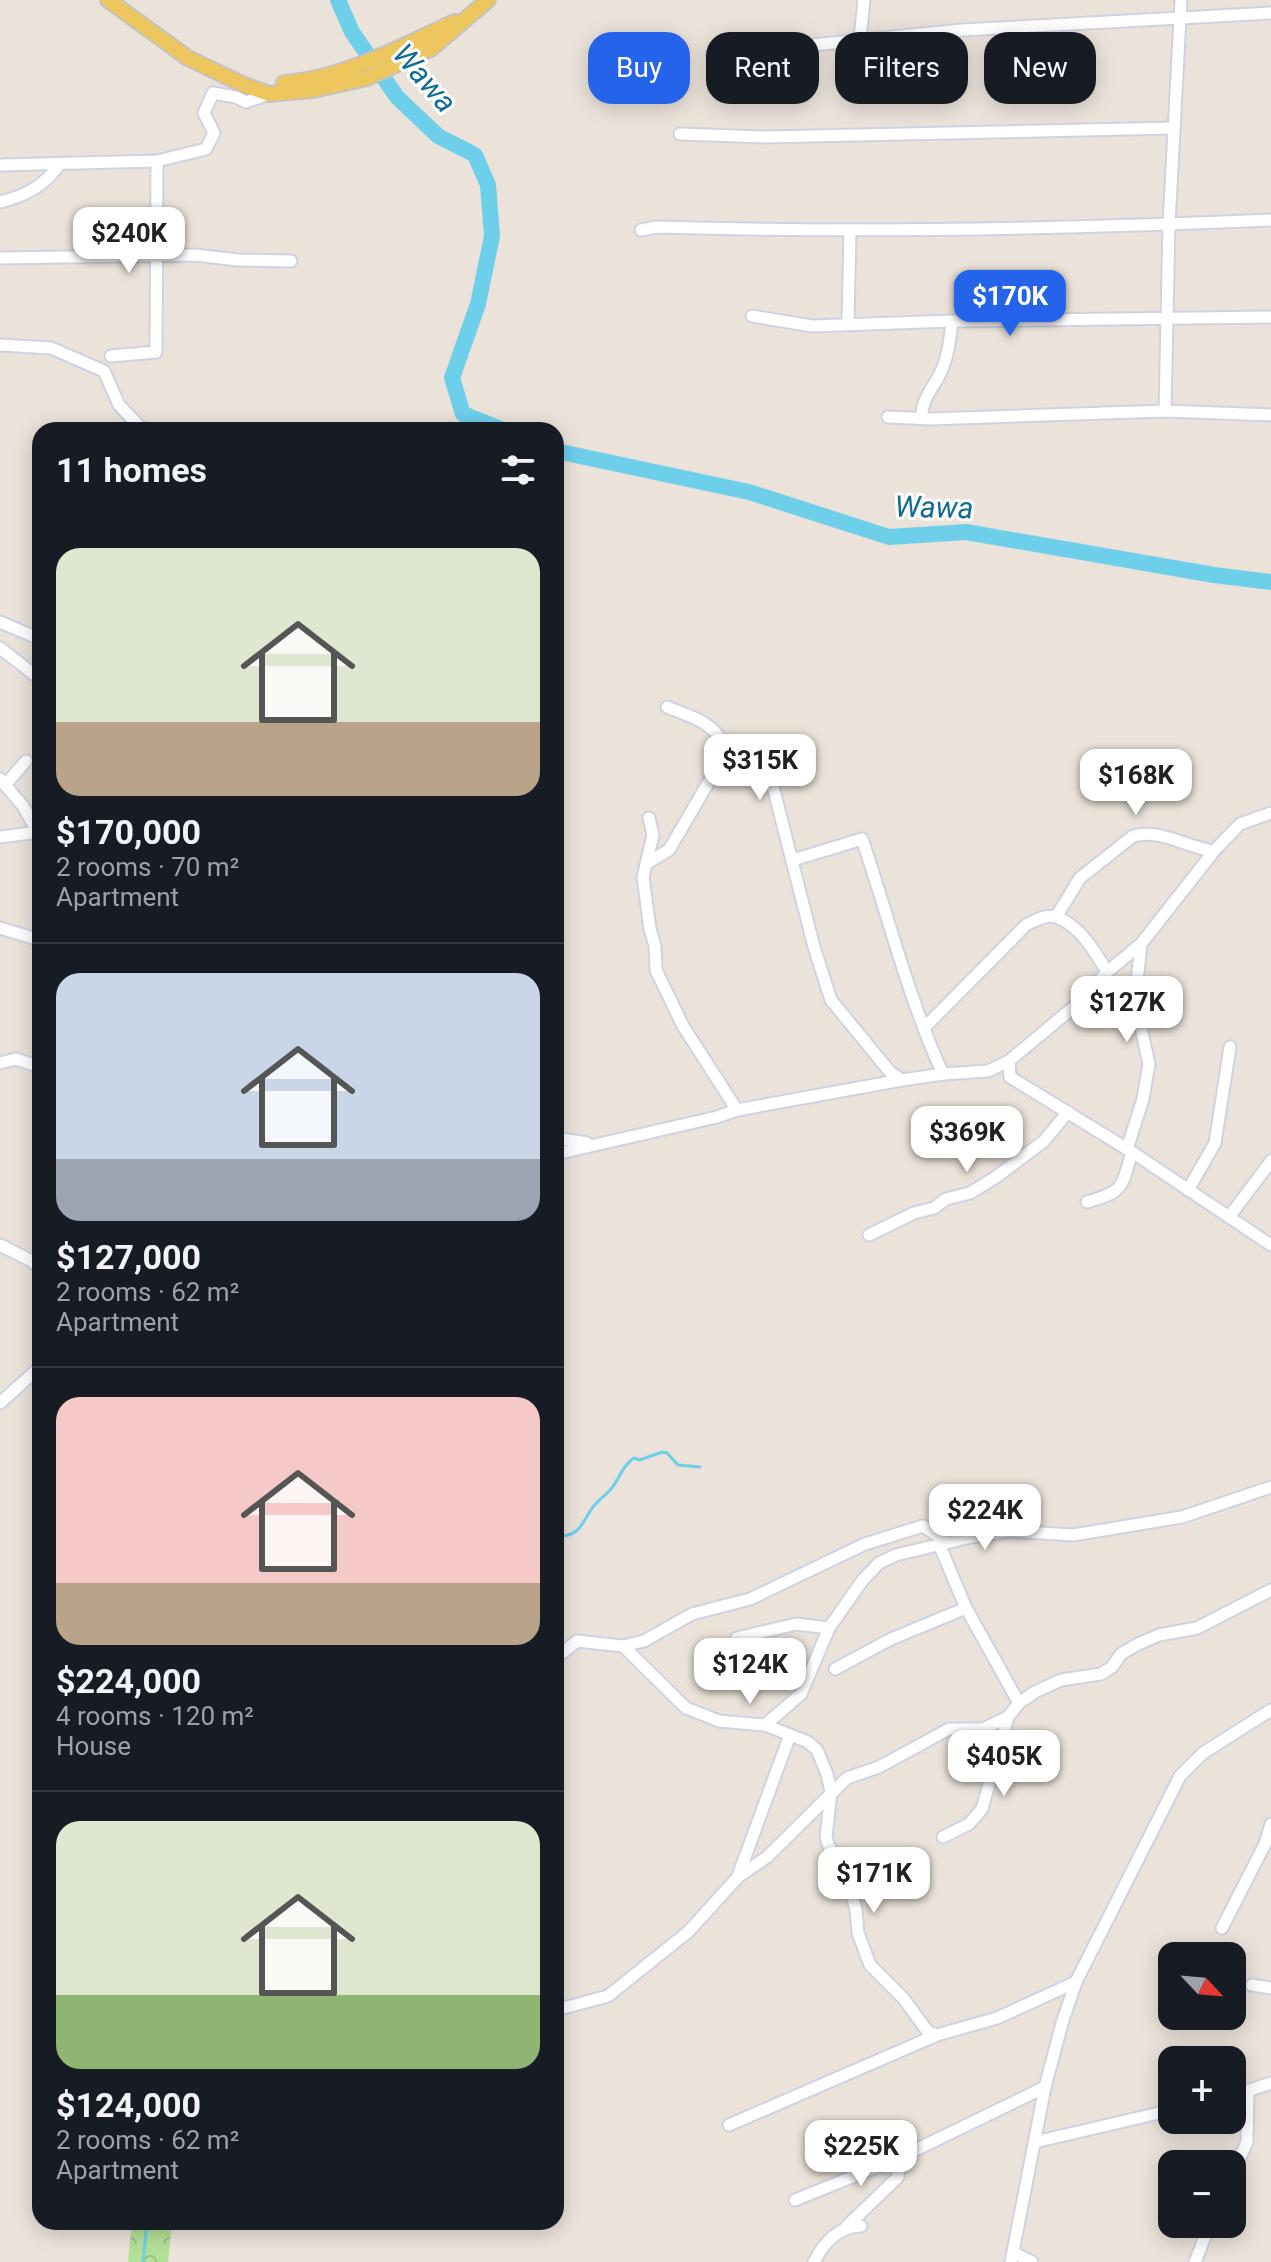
<!DOCTYPE html>
<meta charset="utf-8">
<style>
:root{--surface:#171b24;--page:#242831;--text:#f1f3f6;--muted:#9ea1a6;--line:#363941;--accent:#2563eb}
body{margin:0;font-family:Roboto,sans-serif;background:var(--page);color:var(--text);height:100vh;display:flex;flex-direction:column;font-size:30px;white-space:nowrap}
*{box-sizing:border-box;margin:0}
p{font-size:26px;color:var(--muted)}
.icon{flex:none;width:44px;height:44px;fill:none;stroke:currentColor;stroke-width:2;stroke-linecap:round;stroke-linejoin:round}
.map{position:relative;flex:1;overflow:hidden}
.drawer{position:absolute;left:32px;top:422px;width:532px;height:1808px;display:flex;flex-direction:column;background:var(--surface);border-radius:24px;box-shadow:0 4px 20px #0003}
.drawer>*{flex:none}
.guide{position:absolute;left:588px;top:32px;width:562px;height:72px;display:flex;gap:16px}
.needle{width:52px;rotate:116deg}
.buttons{position:absolute;left:1158px;top:1942px;display:grid;gap:16px}
.buttons a{display:grid;place-items:center;width:88px;height:88px;border-radius:16px;background:var(--surface);box-shadow:0 4px 20px #0003;font-size:40px}
.price{position:absolute;translate:-50% -68px;padding:0 18px;border-radius:16px;background:#fff;color:#222;font-size:26px;line-height:52px;filter:drop-shadow(0 2px 4px #0008)}
.price::after{content:'';position:absolute;left:50%;top:48px;width:24px;height:18px;margin-left:-12px;background:inherit;clip-path:polygon(0 0,100% 0,50% 100%)}
.price.selected{background:var(--accent);color:#fff}
ul{padding:0;list-style:none}
li{display:grid;align-content:center;gap:16px;height:424px;padding:0 24px}
li+li{border-top:2px solid var(--line)}
li span{display:grid;place-items:center;height:248px;border-radius:24px;color:#555}
li>.icon{margin-inline-start:auto}
span .icon{width:144px;height:144px;fill:#fffc;stroke-width:1}
li b{font-size:34px}
h2{display:flex;justify-content:space-between;align-items:center;height:96px;padding:0 24px;font-size:34px}
.chip{padding:0 28px;border-radius:24px;background:var(--surface);box-shadow:0 4px 20px #0003;font-size:28px;line-height:72px}
.chip.selected{background:var(--accent);color:#fff}
.map>svg:first-child{display:block}
</style>
<div class="map">
<svg width="1271" height="2262" viewBox="0 0 1271 2262">
<defs>
<pattern id="forest-crowns" width="20" height="18" patternUnits="userSpaceOnUse" patternTransform="scale(2)"><rect width="20" height="18" fill="#b3e097"/><path d="M2 6a3 3 0 1 1 6 0M12 15a3 3 0 1 1 6 0" fill="none" stroke="#9ac082"/></pattern>
</defs>
<rect width="100%" height="100%" fill="#ebe3da"/>
<path fill="url(#forest-crowns)" d="M132,2222H172L168,2262H128Z"/>
<g fill="none" stroke-linecap="round" stroke-linejoin="round">
<g stroke="#6ecfeb" stroke-width="3">
<path d="M556,1537C582,1535 580,1525 593,1507C598,1500 606,1495 611,1489C620,1478 622,1466 634,1458L640,1460L662,1452L667,1453L678,1465L700,1467"/>
<path d="M143,2262L147,2222"/>
</g>
<g stroke="#6ecfeb" stroke-width="16">
<path d="M338,0L352,32L397,97L438,136L475,155L488,185L492,236L478,304L452,378L463,414L503,430"/>
<path d="M556,451L749,492L889,537L966,532L1214,575L1271,582"/>
</g>
<g stroke="#cfd3e1" stroke-width="15">
<g id="minor">
<path d="M860,39L864,0"/>
<path d="M712,55L962,30L1271,13"/>
<path d="M680,134L765,137L1174,128"/>
<path d="M0,165L157,161L206,149L214,133L204,113L213,93L236,97L246,102L269,94"/>
<path d="M0,202C25,196 44,186 59,165"/>
<path d="M641,230L656,227C861,233 1066,229 1271,220"/>
<path d="M0,258L195,255L238,260L291,261"/>
<path d="M752,316L812,326L952,321L1271,317"/>
<path d="M848,323L850,230"/>
<path d="M0,345L51,348L104,371L119,405L143,430"/>
<path d="M111,356L156,352L157,161"/>
<path d="M1165,411L1169,224L1181,0"/>
<path d="M888,417L931,419L1165,411L1271,415"/>
<path d="M922,417C921,400 933,388 940,374C948,357 950,340 952,321"/>
<path d="M0,622L40,639"/>
<path d="M0,648L40,679"/>
<path d="M724,744L766,759L814,947L831,1000L890,1072L902,1080"/>
<path d="M0,779L23,806L40,836"/>
<path d="M6,784L26,761"/>
<path d="M649,818L653,835L643,877L650,929L655,946L656,970L683,1026L737,1110"/>
<path d="M0,837L38,832"/>
<path d="M793,860L862,839C889,918 908,998 943,1074"/>
<path d="M647,863L669,850L725,754C721,723 691,717 667,707"/>
<path d="M1056,917L1080,878L1133,836C1160,828 1188,848 1214,851"/>
<path d="M0,928L40,940"/>
<path d="M925,1027L1026,925C1035,921 1045,914 1056,917C1079,924 1096,953 1107,972"/>
<path d="M1009,1061L1010,1077L1132,1152L1271,1245"/>
<path d="M0,1063L16,1059L40,1067"/>
<path d="M556,1138L587,1143"/>
<path d="M1127,1149L1143,1099L1149,1064L1138,1014L1137,981L1141,944"/>
<path d="M556,1154L717,1117L737,1110L902,1080L943,1074L988,1071L1009,1061L1081,1001L1107,972L1141,944L1214,851L1240,824L1271,813"/>
<path d="M1188,1190L1215,1143L1230,1047"/>
<path d="M1087,1202C1124,1191 1121,1189 1132,1152"/>
<path d="M1229,1217L1271,1161"/>
<path d="M869,1235L914,1213L934,1208L946,1199L970,1193L996,1177L1044,1141L1068,1112"/>
<path d="M0,1245L32,1261L40,1269"/>
<path d="M0,1403L40,1367"/>
<path d="M939,1544L966,1608L1019,1703"/>
<path d="M737,1638L796,1624L829,1628"/>
<path d="M623,1646L686,1708L719,1721L765,1725L808,1742L817,1750L827,1774L831,1792L826,1837L829,1847L844,1866L856,1910L858,1933L870,1965L904,1999L928,2032L937,2035L997,2018L1076,1982"/>
<path d="M556,1658L577,1641L623,1646L644,1641L692,1614L750,1599L865,1544L923,1526L947,1542"/>
<path d="M835,1669L891,1639L966,1608"/>
<path d="M765,1725L801,1694L829,1628L862,1581L879,1563L896,1555L971,1537L1009,1531L1073,1535L1182,1517L1271,1487"/>
<path d="M943,1837L969,1824L982,1809L1008,1717"/>
<path d="M738,1876L790,1735"/>
<path d="M1222,1928L1265,1844L1271,1824"/>
<path d="M1252,1985L1271,1988"/>
<path d="M556,2010L608,1996L688,1932L738,1877L767,1857L847,1778L879,1767L949,1729H983L1008,1717L1019,1703L1035,1692L1061,1680L1101,1674L1112,1667L1121,1654L1138,1644L1159,1635L1197,1628L1271,1590"/>
<path d="M1232,2096L1271,2083"/>
<path d="M729,2125L937,2035"/>
<path d="M1035,2142L1172,2110"/>
<path d="M1232,2175L1247,2142L1248,2093"/>
<path d="M795,2200L899,2158L1045,2087"/>
<path d="M846,2227L898,2177L899,2158"/>
<path d="M1014,2253L1032,2262"/>
<path d="M814,2262C825,2241 838,2227 861,2226"/>
<path d="M1011,2262L1045,2087L1063,2020L1076,1982L1180,1776L1203,1753L1271,1710"/>
<path d="M1195,2262L1210,2224"/>
</g>
</g>
<g stroke="#c3c3c3" stroke-width="18">
<g id="major">
<path d="M108,0L188,58L244,85L269,94L313,90L367,78L432,48L488,0"/>
<path d="M284,83C343,79 402,46 455,22"/>
</g>
</g>
<use href="#minor" stroke="#fff" stroke-width="11"/>
<use href="#major" stroke="#edc65d" stroke-width="14"/>
</g>
<g text-anchor="middle" dominant-baseline="central" stroke-width="6" stroke-linejoin="round" paint-order="stroke">
<g font-size="30" font-style="italic" fill="#106c95" stroke="#fff">
<text transform="translate(425 78) rotate(49)">Wawa</text>
<text transform="translate(934 507) rotate(1)">Wawa</text>
</g>
</g>
</svg>
<div class="buttons">
<a><svg class="needle" viewBox="-14 -14 28 28"><path d="M0-13l5 13h-10z" fill="#e53935"/><path d="M0 13l5-13h-10z" fill="#9ea1a6"/></svg></a>
<a>+</a>
<a>−</a>
</div>
<b class="price" style="left:129px;top:275px">$240K</b>
<b class="price selected" style="left:1010px;top:338px">$170K</b>
<b class="price" style="left:760px;top:802px">$315K</b>
<b class="price" style="left:1136px;top:817px">$168K</b>
<b class="price" style="left:1127px;top:1044px">$127K</b>
<b class="price" style="left:967px;top:1174px">$369K</b>
<b class="price" style="left:985px;top:1552px">$224K</b>
<b class="price" style="left:750px;top:1706px">$124K</b>
<b class="price" style="left:1004px;top:1798px">$405K</b>
<b class="price" style="left:874px;top:1915px">$171K</b>
<b class="price" style="left:861px;top:2188px">$225K</b>
<div class="guide">
<a class="chip selected">Buy</a>
<a class="chip">Rent</a>
<a class="chip">Filters</a>
<a class="chip">New</a>
</div>
<section class="drawer">
<h2>11 homes<svg class="icon" aria-label="filters" viewBox="0 0 24 24"><path d="M4 7h16M4 17h16"/><circle cx="9" cy="7" r="2"/><circle cx="15" cy="17" r="2"/></svg></h2>
<ul>
<li><span style="background:linear-gradient(#dfe7d0 70%,#b9a48a 0)"><svg class="icon" aria-label="home" viewBox="0 0 24 24"><path d="M3 11l9-7 9 7M6 9v11h12V9"/></svg></span><div><b>$170,000</b><p>2 rooms · 70 m²</p><p>Apartment</p></div></li>
<li><span style="background:linear-gradient(#c9d6e8 75%,#9aa5b1 0)"><svg class="icon" aria-label="home" viewBox="0 0 24 24"><path d="M3 11l9-7 9 7M6 9v11h12V9"/></svg></span><div><b>$127,000</b><p>2 rooms · 62 m²</p><p>Apartment</p></div></li>
<li><span style="background:linear-gradient(#f6c9c9 75%,#b9a48a 0)"><svg class="icon" aria-label="home" viewBox="0 0 24 24"><path d="M3 11l9-7 9 7M6 9v11h12V9"/></svg></span><div><b>$224,000</b><p>4 rooms · 120 m²</p><p>House</p></div></li>
<li><span style="background:linear-gradient(#dfe7d0 70%,#8fb573 0)"><svg class="icon" aria-label="home" viewBox="0 0 24 24"><path d="M3 11l9-7 9 7M6 9v11h12V9"/></svg></span><div><b>$124,000</b><p>2 rooms · 62 m²</p><p>Apartment</p></div></li>
</ul>
</section>
</div>
